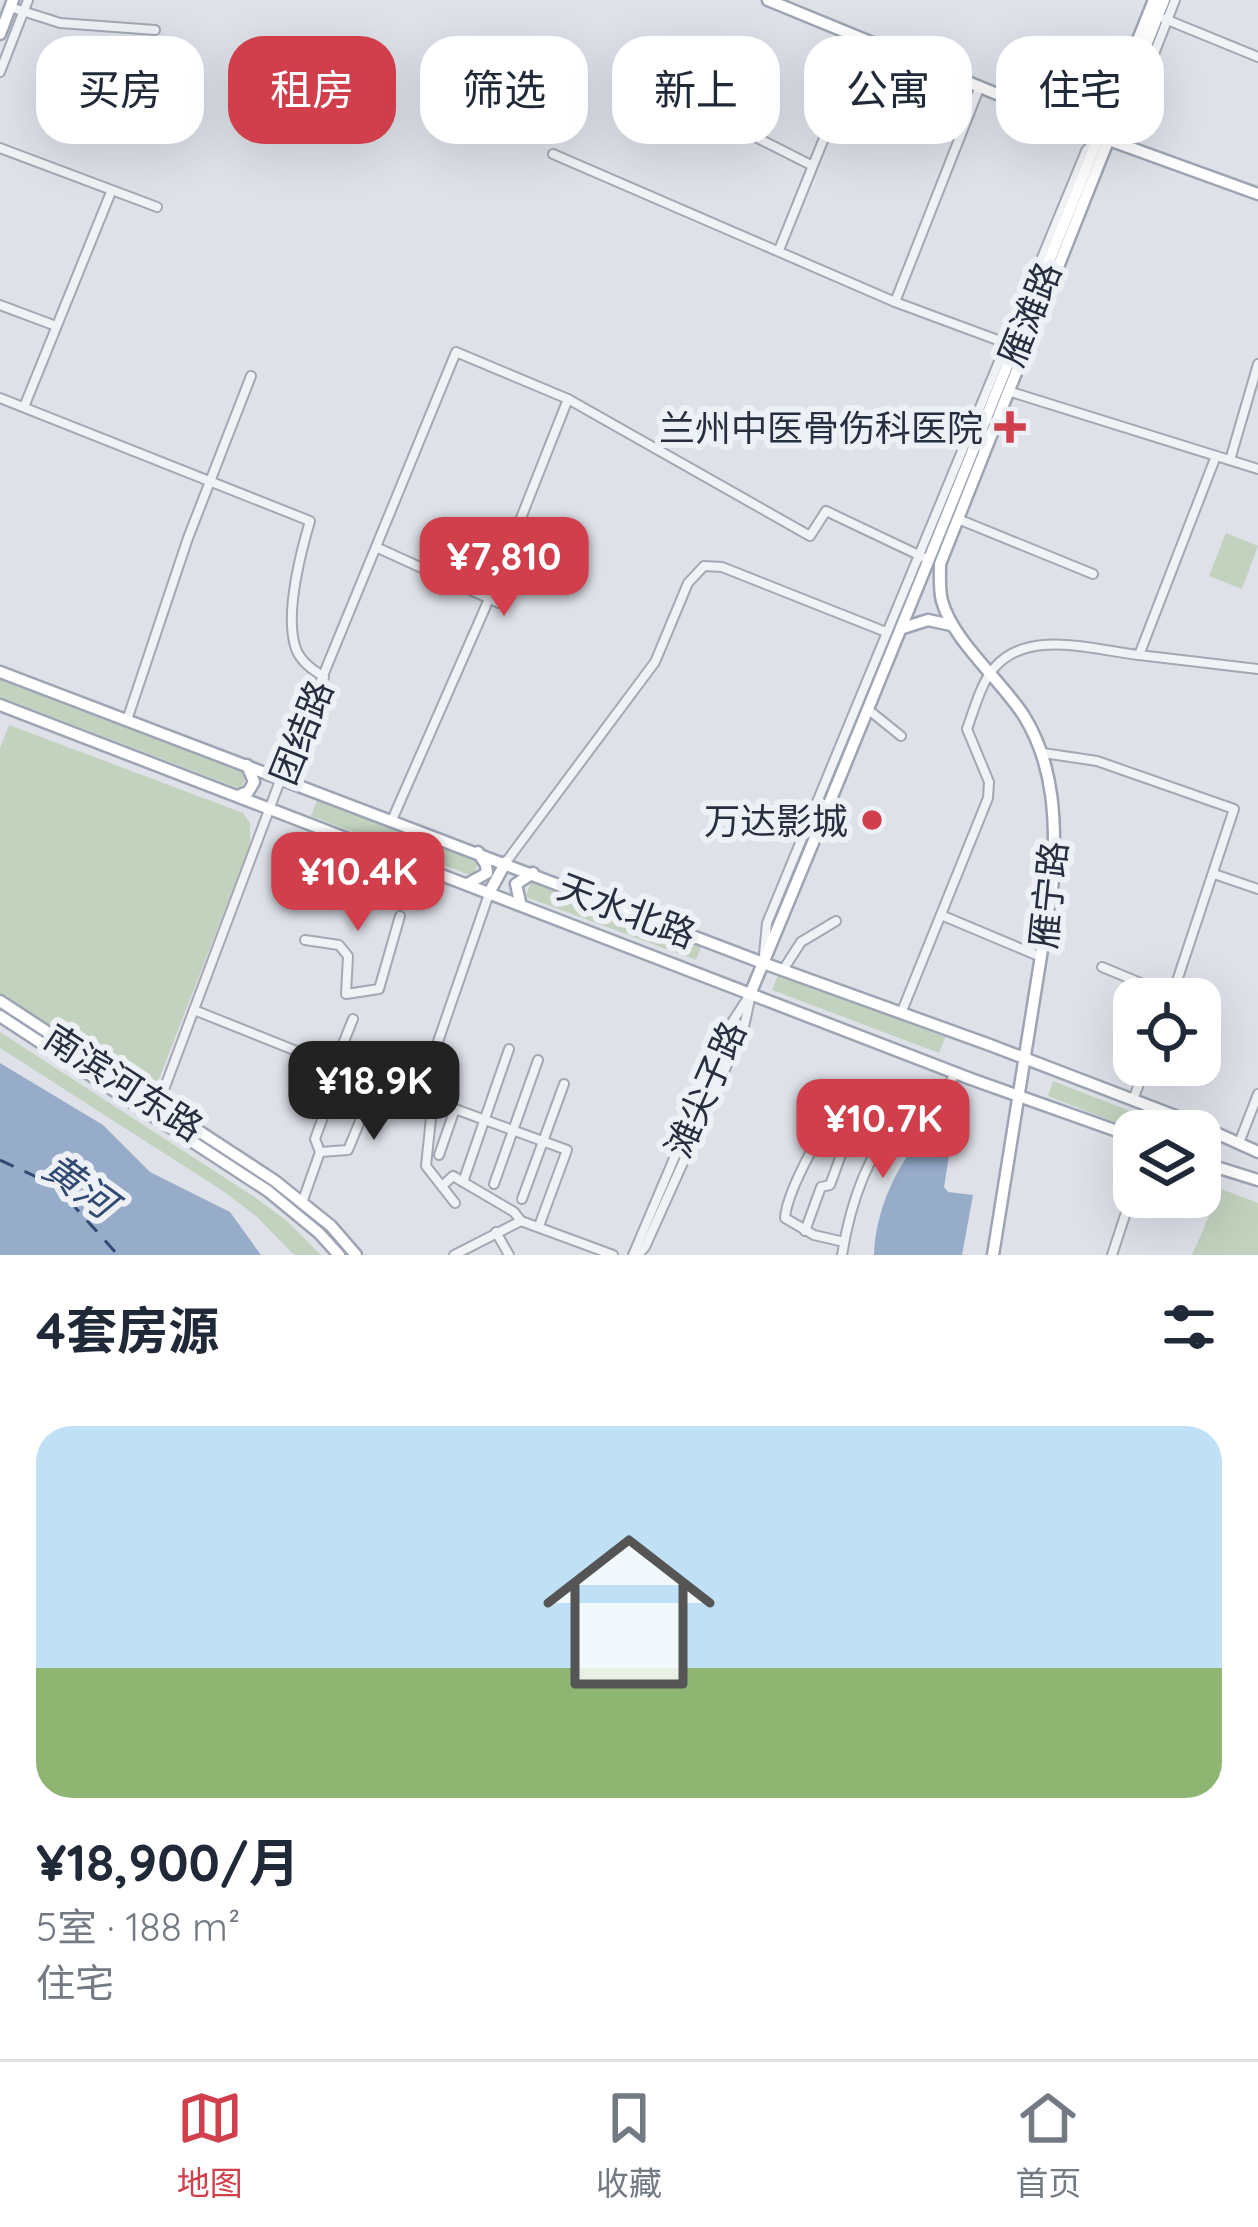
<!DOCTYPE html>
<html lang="zh">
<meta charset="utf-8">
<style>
:root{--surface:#fff;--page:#f6f6f7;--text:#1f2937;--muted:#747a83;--line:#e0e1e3;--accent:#d03f4b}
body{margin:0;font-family:Quicksand,"Noto Sans SC",sans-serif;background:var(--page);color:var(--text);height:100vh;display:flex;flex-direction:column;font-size:45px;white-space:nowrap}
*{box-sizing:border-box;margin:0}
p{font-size:39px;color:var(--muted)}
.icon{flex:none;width:66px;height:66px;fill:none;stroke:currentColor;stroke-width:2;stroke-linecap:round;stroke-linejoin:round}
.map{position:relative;height:1255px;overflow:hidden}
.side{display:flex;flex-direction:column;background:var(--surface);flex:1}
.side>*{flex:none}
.hud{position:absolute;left:36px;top:36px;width:1188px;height:108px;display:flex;gap:24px}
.buttons{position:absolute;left:1113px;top:978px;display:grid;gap:24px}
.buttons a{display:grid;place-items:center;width:108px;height:108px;border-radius:24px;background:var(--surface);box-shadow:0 12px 48px #0002;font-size:60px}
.price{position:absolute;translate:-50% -102px;padding:0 27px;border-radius:24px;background:var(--accent);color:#fff;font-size:39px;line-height:78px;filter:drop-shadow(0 3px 6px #0008)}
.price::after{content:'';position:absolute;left:50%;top:72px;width:36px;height:27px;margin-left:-18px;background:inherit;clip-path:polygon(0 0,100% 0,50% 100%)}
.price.current{background:#222;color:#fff}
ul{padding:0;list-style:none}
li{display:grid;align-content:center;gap:24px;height:636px;padding:0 36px}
li span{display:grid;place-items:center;height:372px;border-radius:36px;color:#555}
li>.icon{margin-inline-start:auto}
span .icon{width:216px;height:216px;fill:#fffc;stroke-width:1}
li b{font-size:51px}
h2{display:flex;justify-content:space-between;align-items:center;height:144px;padding:0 36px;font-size:51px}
.tag{padding:0 42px;border-radius:36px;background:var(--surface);box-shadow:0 12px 48px #0002;font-size:42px;line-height:108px}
.tag.current{background:var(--accent);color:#fff}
.tabs{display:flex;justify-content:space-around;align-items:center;height:168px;border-top:3px solid var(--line);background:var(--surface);font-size:33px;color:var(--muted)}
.tabs a{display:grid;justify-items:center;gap:6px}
.tabs .current{color:var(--accent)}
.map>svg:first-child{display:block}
</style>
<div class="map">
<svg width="1258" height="1255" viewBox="0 0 1258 1255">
<rect width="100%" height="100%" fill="#dee1e8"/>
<g fill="#c2d2be">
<path d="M1226,533L1258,546L1242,589L1209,576Z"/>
<path d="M0,680L247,774L241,789L0,697Z"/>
<path d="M9,725L243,813L250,823V845L159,1079L143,1087L0,993V748Z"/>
<path d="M317,800L479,860L473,876L311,816Z"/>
<path d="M531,881L702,945L696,960L526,897Z"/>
<path d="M778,975L945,1037L939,1053L772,990Z"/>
<path d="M0,1032L253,1196L287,1221L321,1255H294L256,1216L223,1191L0,1048Z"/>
<path d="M1053,1081L1181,1131H1137L1048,1096Z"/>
<path d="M1221,1189L1258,1203V1255H1192Z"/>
</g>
<g fill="#97acc9">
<path d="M0,1063L103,1125L150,1172L230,1212L261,1255H0Z"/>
<path d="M944,1111L956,1113L944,1187L948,1192L973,1195L962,1255H874C876,1199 906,1149 944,1111Z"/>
</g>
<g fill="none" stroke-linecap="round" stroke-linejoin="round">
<path stroke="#304a73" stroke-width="3" stroke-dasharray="15 12" stroke-linecap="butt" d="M0,1160L56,1186L118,1255"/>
<g stroke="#a3a8b2" stroke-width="12">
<g id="minor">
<path d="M10,7L60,23L155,30"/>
<path d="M1165,19L1258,57"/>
<path d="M0,72L28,0"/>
<path d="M732,125L811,165"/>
<path d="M1119,144L1175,0"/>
<path d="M0,148L157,207"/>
<path d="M553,154L895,302L1011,345"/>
<path d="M779,250L843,91L869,42"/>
<path d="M895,302L980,86"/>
<path d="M0,305L56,326"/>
<path d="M1008,391L1258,469"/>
<path d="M0,398L310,521C300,555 284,615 296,649C301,662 313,670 324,677"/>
<path d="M24,407L111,192"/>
<path d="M1216,456L1139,655L1258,669"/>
<path d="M1230,460L1258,364"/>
<path d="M958,519L1093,574"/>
<path d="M378,548L499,603"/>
<path d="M870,711L901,736"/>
<path d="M127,720L188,538L251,376"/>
<path d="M1043,753L1097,761L1234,809L1171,999"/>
<path d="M392,820L489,599L568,399"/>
<path d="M506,862L655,662L688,583L704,566L722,567L886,632"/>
<path d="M1214,874L1258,889"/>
<path d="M404,901L416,865"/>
<path d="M941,915L1041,957"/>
<path d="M305,940L339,945L348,956L346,994L379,989L400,916"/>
<path d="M764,954L767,923L1086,151L1094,142"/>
<path d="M1102,967L1172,996"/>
<path d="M783,970L801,942L836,921"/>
<path d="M194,1010L334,1066L335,1084L315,1139L320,1152L302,1203"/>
<path d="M902,1011L988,798L989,782L967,729C974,710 981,683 994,668C1028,628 1093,650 1139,655"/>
<path d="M334,1066L353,1019"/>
<path d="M335,1084L397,1109"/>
<path d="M1133,1100L1146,1065"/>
<path d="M157,1108L281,778L456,352L568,399L810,536L826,511L927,559"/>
<path d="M1239,1143L1258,1094"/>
<path d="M320,1152L348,1150L381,1070"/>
<path d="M439,1155L455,1109L567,1150L539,1226"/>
<path d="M463,1182L509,1049"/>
<path d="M494,1184L538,1060"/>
<path d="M442,1186L453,1176L514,1212L521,1221"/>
<path d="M522,1199L564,1084"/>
<path d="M455,1203L426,1166L437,1060L433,1056L490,891"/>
<path d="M805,1231L821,1187L830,1185L849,1133L861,1128L872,1097"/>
<path d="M496,1232L509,1255"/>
<path d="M844,1242L814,1235L785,1218C787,1189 830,1113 850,1091L915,1114C935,1108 946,1091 955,1073"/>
<path d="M454,1255L521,1221L613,1255"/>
<path d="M633,1255L731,1024L751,993"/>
<path d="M638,1255L645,1247L744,1027L750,999"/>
<path d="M842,1255C851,1199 868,1154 904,1110"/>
<path d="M1112,1255L1134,1188"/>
</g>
</g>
<g stroke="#9da4b3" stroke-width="15">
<g id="major">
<path d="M768,0L1109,140L1258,194"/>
<path d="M0,34L13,0"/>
<path d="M903,628L928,620L951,625"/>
<path d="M0,672L763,963L990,1045L1196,1124L1258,1152"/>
<path d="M0,705L971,1079L1134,1137"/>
<path d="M240,795L248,792L254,782L247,765"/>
<path d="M469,883L487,873L486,865L478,852"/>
<path d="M490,891L506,862"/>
<path d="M520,902L516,884L533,873"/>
<path d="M751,992C889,662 1021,331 1154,0"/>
<path d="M0,1001L275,1181L331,1226L356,1255"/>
<path d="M0,1016L268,1191L319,1233L339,1255"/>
<path d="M1200,1162L1258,1180"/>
<path d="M993,1255L1053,881C1056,824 1055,766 1024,716C1001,680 953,641 942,601C939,590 940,576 940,564L1164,0"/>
</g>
</g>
<use href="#minor" stroke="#f0f2f6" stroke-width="8"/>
<use href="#major" stroke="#fff" stroke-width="10"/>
</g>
<g fill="#d03f4b" stroke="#edf0f5" stroke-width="4.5">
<path d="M1004 409h12v12h12v12h-12v12h-12v-12h-12v-12h12z"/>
<circle cx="872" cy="820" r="12"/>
</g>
<g text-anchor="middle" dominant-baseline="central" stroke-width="12" stroke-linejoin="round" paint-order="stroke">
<g font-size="36" fill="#272e3f" stroke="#edf0f5">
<text transform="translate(1029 314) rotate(-68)">雁滩路</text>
<text transform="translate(301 732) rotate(-68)">团结路</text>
<text transform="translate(1048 895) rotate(-84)">雁宁路</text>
<text transform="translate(627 910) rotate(21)">天水北路</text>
<text transform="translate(124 1082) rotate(33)">南滨河东路</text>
<text transform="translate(705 1089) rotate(-66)">滩尖子路</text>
</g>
<g font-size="36" fill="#272e3f" stroke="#edf0f5" text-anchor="end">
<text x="983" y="427">兰州中医骨伤科医院</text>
<text x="848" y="820">万达影城</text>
</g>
<g font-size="39" font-style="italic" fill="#304a73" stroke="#edf0f5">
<text transform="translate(80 1185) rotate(36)">黄河</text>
</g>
</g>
</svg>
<div class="buttons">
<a><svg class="icon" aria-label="locate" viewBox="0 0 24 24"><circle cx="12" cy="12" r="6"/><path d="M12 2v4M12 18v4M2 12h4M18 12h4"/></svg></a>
<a><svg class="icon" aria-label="layers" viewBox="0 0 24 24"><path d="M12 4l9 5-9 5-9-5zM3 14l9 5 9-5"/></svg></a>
</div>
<b class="price" style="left:504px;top:619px">¥7,810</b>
<b class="price" style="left:358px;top:934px">¥10.4K</b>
<b class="price current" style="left:374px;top:1143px">¥18.9K</b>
<b class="price" style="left:883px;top:1181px">¥10.7K</b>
<div class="hud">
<a class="tag">买房</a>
<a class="tag current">租房</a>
<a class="tag">筛选</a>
<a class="tag">新上</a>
<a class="tag">公寓</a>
<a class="tag">住宅</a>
</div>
</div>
<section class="side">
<h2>4套房源<svg class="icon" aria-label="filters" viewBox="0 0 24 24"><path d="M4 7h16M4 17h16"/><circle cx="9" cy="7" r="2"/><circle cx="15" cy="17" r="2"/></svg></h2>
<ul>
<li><span style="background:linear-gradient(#bfe0f5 65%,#8fb573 0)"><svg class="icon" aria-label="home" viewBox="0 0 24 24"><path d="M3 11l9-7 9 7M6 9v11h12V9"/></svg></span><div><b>¥18,900/月</b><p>5室 · 188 m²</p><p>住宅</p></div></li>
</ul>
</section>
<nav class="tabs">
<a class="current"><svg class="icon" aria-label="map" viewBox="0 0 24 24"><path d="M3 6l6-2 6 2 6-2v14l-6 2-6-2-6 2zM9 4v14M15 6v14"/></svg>地图</a>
<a><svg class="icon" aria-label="saved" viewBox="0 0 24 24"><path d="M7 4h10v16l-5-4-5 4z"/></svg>收藏</a>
<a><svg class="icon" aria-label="home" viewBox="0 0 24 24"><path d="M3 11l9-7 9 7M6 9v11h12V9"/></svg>首页</a>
</nav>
